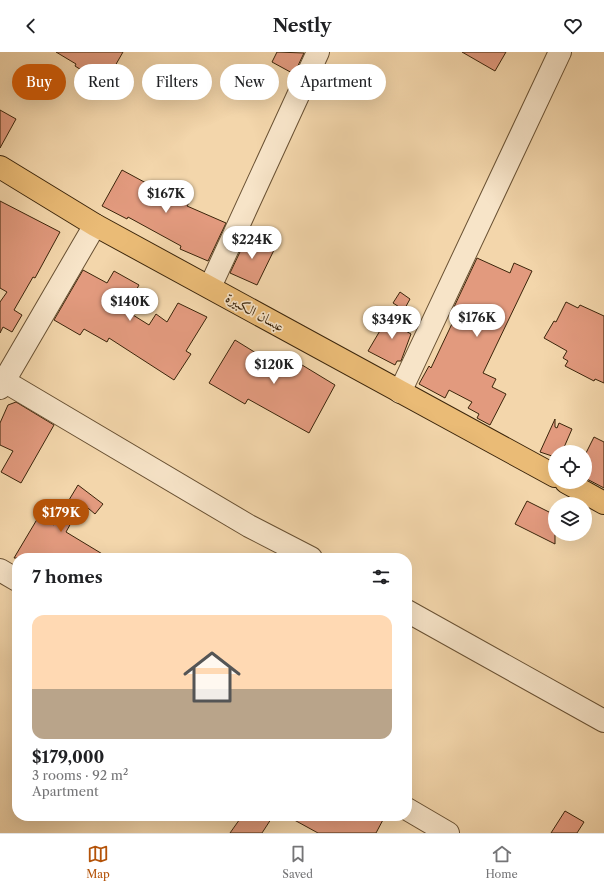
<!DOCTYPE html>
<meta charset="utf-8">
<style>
:root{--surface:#fff;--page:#f2f2f2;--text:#202124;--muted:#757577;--line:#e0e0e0;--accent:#b45309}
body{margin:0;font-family:"Libre Caslon Text",Amiri,serif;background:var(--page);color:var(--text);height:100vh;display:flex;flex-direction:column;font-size:15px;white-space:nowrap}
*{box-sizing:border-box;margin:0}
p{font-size:13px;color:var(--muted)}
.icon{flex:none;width:22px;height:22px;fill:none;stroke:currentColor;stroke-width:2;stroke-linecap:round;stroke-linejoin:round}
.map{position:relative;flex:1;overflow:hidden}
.drawer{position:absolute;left:12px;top:501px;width:400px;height:268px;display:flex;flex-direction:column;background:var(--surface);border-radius:16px;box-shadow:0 4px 16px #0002}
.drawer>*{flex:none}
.hud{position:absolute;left:12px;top:12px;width:400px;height:36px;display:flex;gap:8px}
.fabs{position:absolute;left:548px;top:393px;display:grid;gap:8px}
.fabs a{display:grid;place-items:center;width:44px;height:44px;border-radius:50%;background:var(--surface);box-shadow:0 4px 16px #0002;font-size:20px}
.price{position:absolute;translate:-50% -34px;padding:0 9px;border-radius:14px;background:#fff;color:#222;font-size:13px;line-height:26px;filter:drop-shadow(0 1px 2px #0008)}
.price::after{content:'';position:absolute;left:50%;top:24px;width:12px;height:9px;margin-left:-6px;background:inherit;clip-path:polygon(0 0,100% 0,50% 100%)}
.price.current{background:var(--accent);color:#fff}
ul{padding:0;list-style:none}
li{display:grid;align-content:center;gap:8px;height:212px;padding:0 20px}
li+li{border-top:1px solid var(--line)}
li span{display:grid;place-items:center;height:124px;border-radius:12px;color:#555}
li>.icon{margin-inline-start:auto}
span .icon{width:72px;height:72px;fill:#fffc;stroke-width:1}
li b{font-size:17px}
h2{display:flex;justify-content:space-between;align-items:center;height:48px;padding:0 20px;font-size:17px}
.chip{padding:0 14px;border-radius:18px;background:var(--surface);box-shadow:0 4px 16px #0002;font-size:14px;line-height:36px}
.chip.current{background:var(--accent);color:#fff}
header{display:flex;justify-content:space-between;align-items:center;height:52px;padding:0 20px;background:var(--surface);font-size:18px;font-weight:800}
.dock{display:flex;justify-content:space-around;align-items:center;height:56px;border-top:1px solid var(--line);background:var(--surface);font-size:11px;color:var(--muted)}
.dock a{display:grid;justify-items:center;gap:2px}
.dock .current{color:var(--accent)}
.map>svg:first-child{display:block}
</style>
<header><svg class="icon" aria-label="back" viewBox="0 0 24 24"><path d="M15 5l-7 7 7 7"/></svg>Nestly<svg class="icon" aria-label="heart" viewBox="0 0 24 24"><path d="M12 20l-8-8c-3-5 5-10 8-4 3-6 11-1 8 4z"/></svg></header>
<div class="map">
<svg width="604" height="781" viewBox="0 0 604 781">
<rect width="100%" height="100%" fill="#f3d6ab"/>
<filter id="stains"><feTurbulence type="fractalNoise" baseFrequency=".005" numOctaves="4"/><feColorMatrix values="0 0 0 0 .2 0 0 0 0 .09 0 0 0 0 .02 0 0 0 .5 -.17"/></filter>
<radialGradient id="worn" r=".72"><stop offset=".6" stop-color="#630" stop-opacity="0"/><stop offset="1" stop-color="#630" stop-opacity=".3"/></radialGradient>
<g fill="#e29a7e" stroke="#3b250b">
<path d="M56,0H123L107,28L88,18L86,21L75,14L76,12Z"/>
<path d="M277,0L304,1L294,22L272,10Z"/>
<path d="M462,0H506L495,19Z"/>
<path d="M0,58L16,67L0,96Z"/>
<path d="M122,118L159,138L161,134L173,140L178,129L192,136L186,147L190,149L187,154L226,171L208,209L180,197L181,194L128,165L127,167L102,154Z"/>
<path d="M0,149L60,180L35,226L33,225L14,258L22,263L12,280L3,275L0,281V250L7,240L0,236Z"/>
<path d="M248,183L275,196L257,233L230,221Z"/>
<path d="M477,206L510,221L514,211L532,219L483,321L496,327L492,335L506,342L490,373L477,366L479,362L468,356L472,350L449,338L445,346L419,332L429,314L431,316L459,257L454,255Z"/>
<path d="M83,218L107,231L114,219L139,233L125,258L149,273L156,262L167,270L178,251L207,265L186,299L191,302L174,328L109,286L107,290L84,277L80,283L54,268Z"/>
<path d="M400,240L410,247L404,258L393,251Z"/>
<path d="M566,250L578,256L580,253L604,264V331L595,327L594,329L565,314L568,309L563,306L567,299L544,286L554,269L556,270Z"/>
<path d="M391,260L408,270L404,278L411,282L401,309H397L395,313L368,299Z"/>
<path d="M235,288L277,314L284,302L335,333L309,381L248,347L245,352L209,331Z"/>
<path d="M16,350L54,373L21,431L1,420L13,399L0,393V371L8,353Z"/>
<path d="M555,367V375L557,376L559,371L572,377L562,400H555V405L540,400Z"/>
<path d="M594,385L604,390V436L585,426V403Z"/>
<path d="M78,433L103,452L95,462L82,451L66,480L109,506H14L39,464L54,473Z"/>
<path d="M527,449L555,463V492L515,472Z"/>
<path d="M565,759L584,770L577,781H551Z"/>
<path d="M242,764H273L262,781H230Z"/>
<path d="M287,764H385L376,781H318Z"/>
</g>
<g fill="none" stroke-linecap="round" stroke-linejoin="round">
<g stroke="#695133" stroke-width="24">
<g id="minor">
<path d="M210,235L318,0"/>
<path d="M4,329L249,474L311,506"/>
<path d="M0,336L95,173"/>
<path d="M400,340L560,0"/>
<path d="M0,518L17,528"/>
<path d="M407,559L604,669"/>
<path d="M407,757L448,781"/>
</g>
</g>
<g stroke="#3b250b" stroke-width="24">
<g id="major">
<path d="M0,115L95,173L555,424"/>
<path d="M566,430L604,451"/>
</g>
</g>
<use href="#minor" stroke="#f7e4c8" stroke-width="22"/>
<use href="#major" stroke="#eabb76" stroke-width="22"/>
</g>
<g text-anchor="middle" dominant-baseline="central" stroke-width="3.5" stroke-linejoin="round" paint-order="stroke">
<g font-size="14" fill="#3b250b" stroke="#f7e4c8">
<text transform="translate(255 260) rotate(29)">عبسان الكبيرة</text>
</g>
</g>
<rect width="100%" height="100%" filter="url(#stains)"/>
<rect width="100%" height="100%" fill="url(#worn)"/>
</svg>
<div class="fabs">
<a><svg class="icon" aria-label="locate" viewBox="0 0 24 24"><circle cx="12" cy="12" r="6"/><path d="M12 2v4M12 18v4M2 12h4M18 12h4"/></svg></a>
<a><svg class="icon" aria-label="layers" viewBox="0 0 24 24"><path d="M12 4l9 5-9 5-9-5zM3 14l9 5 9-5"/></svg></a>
</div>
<b class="price" style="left:166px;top:162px">$167K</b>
<b class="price" style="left:252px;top:208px">$224K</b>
<b class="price" style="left:130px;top:270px">$140K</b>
<b class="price" style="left:477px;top:286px">$176K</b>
<b class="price" style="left:392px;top:288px">$349K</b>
<b class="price" style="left:274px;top:333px">$120K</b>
<b class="price current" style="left:61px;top:481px">$179K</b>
<div class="hud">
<a class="chip current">Buy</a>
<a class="chip">Rent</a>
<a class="chip">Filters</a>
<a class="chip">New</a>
<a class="chip">Apartment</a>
</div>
<section class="drawer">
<h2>7 homes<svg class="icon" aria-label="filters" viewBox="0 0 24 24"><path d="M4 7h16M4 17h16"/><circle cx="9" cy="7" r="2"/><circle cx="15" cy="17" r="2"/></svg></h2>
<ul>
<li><span style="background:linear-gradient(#ffd9b3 60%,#b9a48a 0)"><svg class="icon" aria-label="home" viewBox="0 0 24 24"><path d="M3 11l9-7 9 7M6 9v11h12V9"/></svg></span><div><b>$179,000</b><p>3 rooms · 92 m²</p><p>Apartment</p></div></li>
</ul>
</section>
</div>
<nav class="dock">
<a class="current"><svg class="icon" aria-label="map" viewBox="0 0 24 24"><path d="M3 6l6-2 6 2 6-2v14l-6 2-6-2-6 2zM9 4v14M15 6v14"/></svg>Map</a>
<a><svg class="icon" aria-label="saved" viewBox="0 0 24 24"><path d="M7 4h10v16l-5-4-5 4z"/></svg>Saved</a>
<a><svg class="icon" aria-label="home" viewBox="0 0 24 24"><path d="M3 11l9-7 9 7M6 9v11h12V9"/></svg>Home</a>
</nav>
